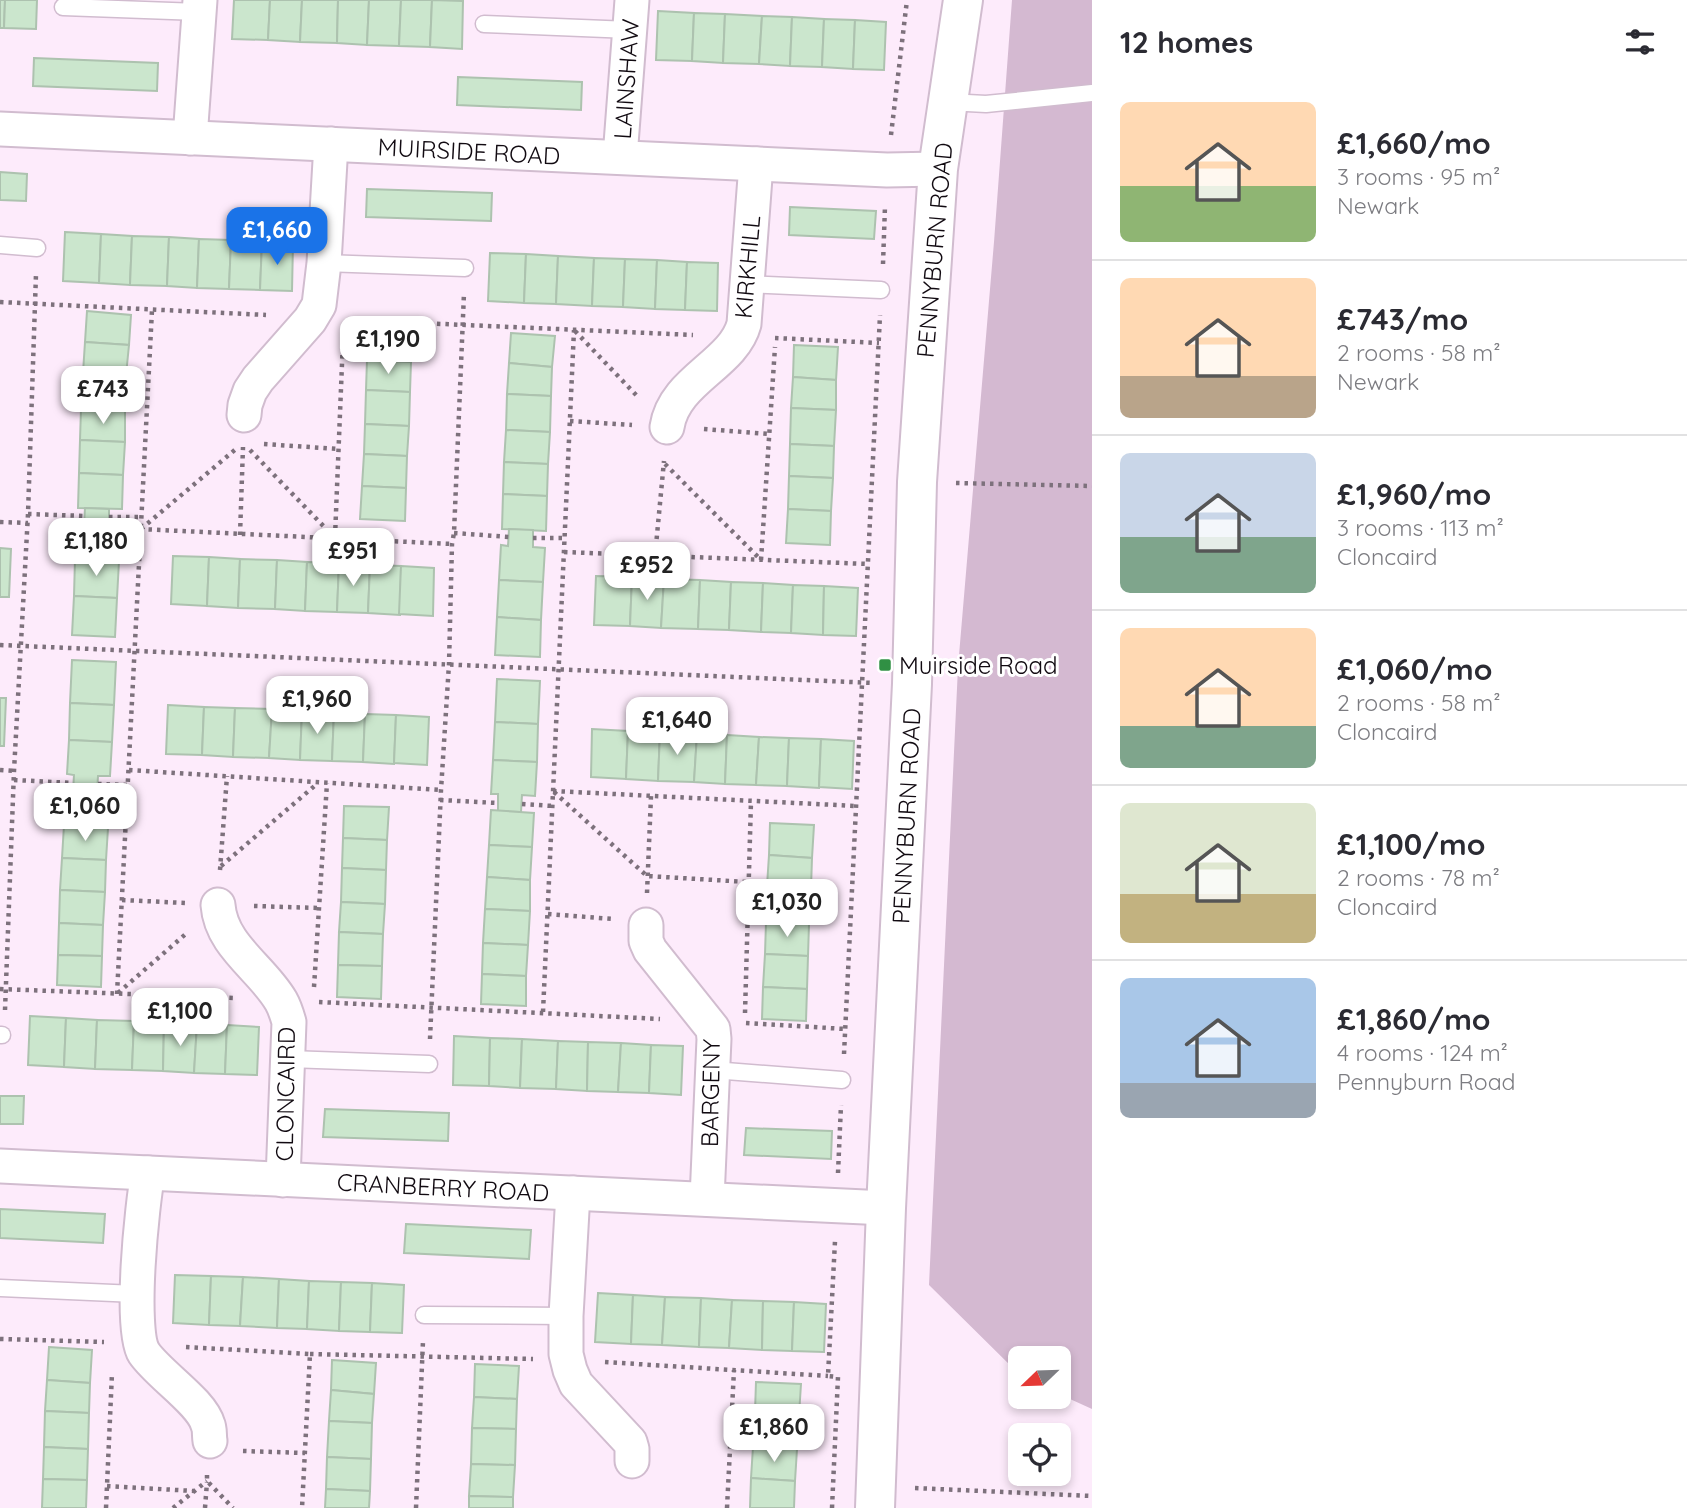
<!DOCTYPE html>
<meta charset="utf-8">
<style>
:root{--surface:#fff;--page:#f7f7f7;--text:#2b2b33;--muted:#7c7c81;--line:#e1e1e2;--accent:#1a73e8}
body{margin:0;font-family:Quicksand,sans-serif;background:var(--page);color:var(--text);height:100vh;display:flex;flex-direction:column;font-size:26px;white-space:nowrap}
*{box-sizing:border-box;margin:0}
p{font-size:23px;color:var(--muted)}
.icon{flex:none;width:38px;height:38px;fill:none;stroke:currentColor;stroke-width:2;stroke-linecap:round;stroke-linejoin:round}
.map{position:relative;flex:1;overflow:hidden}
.drawer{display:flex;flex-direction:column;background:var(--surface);width:595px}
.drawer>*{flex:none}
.needle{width:46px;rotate:247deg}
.buttons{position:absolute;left:1008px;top:1346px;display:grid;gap:14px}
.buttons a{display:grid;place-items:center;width:63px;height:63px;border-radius:10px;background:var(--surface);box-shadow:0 4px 10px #0003;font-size:35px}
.price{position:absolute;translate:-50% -60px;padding:0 16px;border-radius:14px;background:#fff;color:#222;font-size:23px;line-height:46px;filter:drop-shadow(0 2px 4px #0008)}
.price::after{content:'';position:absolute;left:50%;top:42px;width:21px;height:16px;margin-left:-10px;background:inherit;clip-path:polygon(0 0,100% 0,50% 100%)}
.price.on{background:var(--accent);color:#fff}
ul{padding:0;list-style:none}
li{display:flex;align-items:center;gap:21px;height:175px;padding:0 28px}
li+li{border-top:2px solid var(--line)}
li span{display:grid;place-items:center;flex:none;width:196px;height:140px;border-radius:10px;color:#555}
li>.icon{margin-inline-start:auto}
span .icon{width:84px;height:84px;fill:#fffc;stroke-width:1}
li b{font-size:30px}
h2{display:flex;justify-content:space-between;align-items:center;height:84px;padding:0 28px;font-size:30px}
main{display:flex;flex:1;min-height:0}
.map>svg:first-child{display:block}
</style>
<main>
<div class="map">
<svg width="1092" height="1508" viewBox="0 0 1092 1508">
<rect width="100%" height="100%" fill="#fdebfb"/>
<path fill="#d4b9d1" d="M1012,0H1092V1409L1059,1394V1358H1020V1375L929,1285L958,667L994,242Z"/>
<g fill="#cbe6cd" stroke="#adc2af" stroke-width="2">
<path d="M0,0H5L4,28H0Z"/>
<path d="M5,0H37L36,29L4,28Z"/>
<path d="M234,0H270L268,40L232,39Z"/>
<path d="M270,0H302L300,42L268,40Z"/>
<path d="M302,0H338L337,43L300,42Z"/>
<path d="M338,0H369L367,45L337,43Z"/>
<path d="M369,0H401L399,46L367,45Z"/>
<path d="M401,0H432L430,47L399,46Z"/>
<path d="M432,0L463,1L462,49L430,47Z"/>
<path d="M658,11L694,13L692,61L656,60Z"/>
<path d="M694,13L725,14L723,63L692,61Z"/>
<path d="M725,14L762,16L759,64L723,63Z"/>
<path d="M762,16L792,17L790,66L759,64Z"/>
<path d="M792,17L824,19L822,67L790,66Z"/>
<path d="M824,19L855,20L853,69L822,67Z"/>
<path d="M855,20L886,22L884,70L853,69Z"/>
<path d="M34,58L158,63L157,91L33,86Z"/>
<path d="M458,77L582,82L581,110L457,105Z"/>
<path d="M0,172L27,174L26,201L0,200Z"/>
<path d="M367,189L492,193L491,221L366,217Z"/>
<path d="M790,207L876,211L874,239L789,235Z"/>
<path d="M65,232L101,234L99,283L63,281Z"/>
<path d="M101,234L132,236L130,285L99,283Z"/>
<path d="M132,236L169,237L167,286L130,285Z"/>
<path d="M169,237L199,239L197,288L167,286Z"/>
<path d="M199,239L231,240L229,289L197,288Z"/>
<path d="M231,240L262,242L260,290L229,289Z"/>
<path d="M262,242L293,243L292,291L260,290Z"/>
<path d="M490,253L526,254L524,303L488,301Z"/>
<path d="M526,254L558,256L556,304L524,303Z"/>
<path d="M558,256L594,258L592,306L556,304Z"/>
<path d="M594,258L625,259L623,307L592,306Z"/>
<path d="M625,259L657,260L655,309L623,307Z"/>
<path d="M657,260L687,262L685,310L655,309Z"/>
<path d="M687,262L718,263L717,311L685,310Z"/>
<path d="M87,311L131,315L129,345L85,342Z"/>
<path d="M368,327L412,329L411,362L367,360Z"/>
<path d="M511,333L555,336L552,367L509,363Z"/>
<path d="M85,342L129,345L126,375L83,373Z"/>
<path d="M794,345L838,347L836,380L793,377Z"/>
<path d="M367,360L411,362L410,392L366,390Z"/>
<path d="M509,363L552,367L551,396L507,394Z"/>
<path d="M83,373L126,375L125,411L81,409Z"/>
<path d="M793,377L836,380V410L791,408Z"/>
<path d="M366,390L410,392L409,426L365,424Z"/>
<path d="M507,394L551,396L550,432L506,430Z"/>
<path d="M791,408L836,410L834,446L790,444Z"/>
<path d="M81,409L125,411V442L80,440Z"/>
<path d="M365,424L409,426L407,456L364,454Z"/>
<path d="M506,430L550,432L548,464L504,462Z"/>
<path d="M80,440L125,442L123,475L79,473Z"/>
<path d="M790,444L834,446L833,478L789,476Z"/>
<path d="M364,454L407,456L406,488L362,486Z"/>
<path d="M504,462L548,464L547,496L503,494Z"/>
<path d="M79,473L123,475L122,509L78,508Z"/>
<path d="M789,476L833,478L831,511L788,509Z"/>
<path d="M362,486L406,488L405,521L360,519Z"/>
<path d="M503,494L547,496L546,531L502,529Z"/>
<path d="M85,508L109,509V526L120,527L119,561L75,559L77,524L84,525Z"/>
<path d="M788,509L831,511L830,545L786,543Z"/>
<path d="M509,529L533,530V547L545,548L543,582L499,580L501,545L508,546Z"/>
<path d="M0,548L11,549L9,597H0Z"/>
<path d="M173,556L209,557L207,606L171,604Z"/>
<path d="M209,557L240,559L238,608L207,606Z"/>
<path d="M75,559L119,561L117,598L74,596Z"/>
<path d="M240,559L277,560L275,609L238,608Z"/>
<path d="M277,560L307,562L305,611L275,609Z"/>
<path d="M307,562L339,563L337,612L305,611Z"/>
<path d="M339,563L370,565L368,613L337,612Z"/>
<path d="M370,565L401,566L400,615L368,613Z"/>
<path d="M401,566L434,568L433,616L399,614Z"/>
<path d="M596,576L632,577L630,626L594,625Z"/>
<path d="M632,577L664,579L661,628L630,626Z"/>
<path d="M664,579L700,580L698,629L661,628Z"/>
<path d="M499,580L543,582L541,620L497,617Z"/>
<path d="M700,580L731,582L729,630L698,629Z"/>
<path d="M731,582L763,583L761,632L729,630Z"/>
<path d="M763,583L793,585L791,633L761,632Z"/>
<path d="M793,585L824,586L823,635L791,633Z"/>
<path d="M824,586L858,588L856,636L823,635Z"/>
<path d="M74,596L117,598L115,637L72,635Z"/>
<path d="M497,617L541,620L540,657L495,655Z"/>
<path d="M72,660L116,662L114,705L70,703Z"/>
<path d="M497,679L540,681L538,724L495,722Z"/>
<path d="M0,698H6L4,746H0Z"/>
<path d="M70,703L114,705L112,742L69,740Z"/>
<path d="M168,705L204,707L202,755L166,754Z"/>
<path d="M204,707L235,708L233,757L202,755Z"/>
<path d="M235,708L272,709L269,758L233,757Z"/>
<path d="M272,709L302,711L300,760L269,758Z"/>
<path d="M302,711L334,712L332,761L300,760Z"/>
<path d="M334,712L365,714L363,762L332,761Z"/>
<path d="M365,714L396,715L394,764L363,762Z"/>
<path d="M396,715L429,717L427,765L394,763Z"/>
<path d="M495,722L538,724L537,762L493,760Z"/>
<path d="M592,729L628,731L626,779L591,777Z"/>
<path d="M628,731L660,732L658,781L626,779Z"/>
<path d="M660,732L697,734L694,782L658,781Z"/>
<path d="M697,734L727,735L725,784L694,782Z"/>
<path d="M727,735L759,737L756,785L725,784Z"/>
<path d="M759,737L789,738L787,786L756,785Z"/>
<path d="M789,738L821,739L819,788L787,786Z"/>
<path d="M821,739L854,741L852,789L819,787Z"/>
<path d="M69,740L112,742L110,776H98L97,793L73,791L74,775L67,774Z"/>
<path d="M493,760L537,762L535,796L522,795L521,812L498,811V794H491Z"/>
<path d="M66,791L110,793L108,828L64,825Z"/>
<path d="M344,806L389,807L387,840L343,838Z"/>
<path d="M491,810L534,813L532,847L489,845Z"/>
<path d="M770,823L814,825L812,858L769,855Z"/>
<path d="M64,825L108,828L106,860L62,858Z"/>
<path d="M343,838L387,840L386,870L342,868Z"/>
<path d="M489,845L532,847L530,880L487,877Z"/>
<path d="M769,855L812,858L811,888L767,886Z"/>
<path d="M62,858L106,860L105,892L60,890Z"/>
<path d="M342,868L386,870L385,904L341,902Z"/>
<path d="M487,877L530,880V911L485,909Z"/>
<path d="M767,886L811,888L809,924L766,922Z"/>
<path d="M60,890L105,892L103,925L59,923Z"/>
<path d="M341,902L385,904L383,934L339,932Z"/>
<path d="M485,909L530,911L528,945L483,943Z"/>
<path d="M766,922L809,924L808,956L765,954Z"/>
<path d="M59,923L103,925L102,956L58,955Z"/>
<path d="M339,932L383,934L382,966L338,965Z"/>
<path d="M483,943L528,945L526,976L482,974Z"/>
<path d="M765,954L808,956L807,989L763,987Z"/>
<path d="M58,955L102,956L101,987L57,985Z"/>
<path d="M338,965L382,966L381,999L337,997Z"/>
<path d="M482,974L526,976V1006L481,1004Z"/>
<path d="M763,987L807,989L806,1021L762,1019Z"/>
<path d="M30,1016L66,1018L64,1067L28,1065Z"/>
<path d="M66,1018L97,1020L95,1069L64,1067Z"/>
<path d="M97,1020L134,1021L132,1070L95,1069Z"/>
<path d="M134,1021L164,1023L163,1071L132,1070Z"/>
<path d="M164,1023L197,1024L194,1073L163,1071Z"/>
<path d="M197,1024L227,1025L225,1074L194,1073Z"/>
<path d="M227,1025L259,1027L257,1075L225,1074Z"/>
<path d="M454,1036L490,1038L489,1086L453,1085Z"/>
<path d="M490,1038L522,1039L520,1088L489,1086Z"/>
<path d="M522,1039L558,1041L556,1089L520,1088Z"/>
<path d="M558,1041L588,1042L587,1091L556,1089Z"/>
<path d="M588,1042L621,1043L618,1092L587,1091Z"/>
<path d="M621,1043L651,1045L649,1093L618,1092Z"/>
<path d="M651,1045L683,1046L681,1095L649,1093Z"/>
<path d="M0,1096H24L23,1124H0Z"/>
<path d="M325,1109L449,1113L448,1141L323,1137Z"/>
<path d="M746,1128L832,1131L831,1159L744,1155Z"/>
<path d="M0,1209L105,1214L103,1243L0,1238Z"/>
<path d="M406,1224L531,1230L529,1259L404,1253Z"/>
<path d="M175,1275L211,1276L209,1325L173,1323Z"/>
<path d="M211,1276L243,1277L240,1326L209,1325Z"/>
<path d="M243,1277L279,1279L277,1328L240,1326Z"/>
<path d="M279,1279L309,1281L307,1329L277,1328Z"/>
<path d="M309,1281L341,1282L339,1331L307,1329Z"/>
<path d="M341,1282L372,1283L370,1332L339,1331Z"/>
<path d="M372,1283L404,1285L402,1333L370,1332Z"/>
<path d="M598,1293L633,1295L631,1344L595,1342Z"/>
<path d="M633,1295L665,1297L662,1345L631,1344Z"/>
<path d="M665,1297L701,1298L699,1347L662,1345Z"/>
<path d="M701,1298L732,1300L729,1348L699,1347Z"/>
<path d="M732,1300L763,1301L762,1350L729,1348Z"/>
<path d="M763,1301L794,1302L792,1351L762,1350Z"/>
<path d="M794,1302L826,1304L824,1352L792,1351Z"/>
<path d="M49,1347L92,1350L90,1383L47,1380Z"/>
<path d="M332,1360L376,1363L374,1394L331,1390Z"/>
<path d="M475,1364L519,1366L517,1399L474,1397Z"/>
<path d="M47,1380L90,1383L89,1413L45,1411Z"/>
<path d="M756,1382L801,1384L799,1415L755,1412Z"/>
<path d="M331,1390L374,1394L372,1423L329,1421Z"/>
<path d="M474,1397L517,1399L516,1429L472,1428Z"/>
<path d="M45,1411L89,1413L88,1449L44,1447Z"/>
<path d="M755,1412L799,1415L797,1449L753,1447Z"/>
<path d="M329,1421L372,1423L371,1459L327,1457Z"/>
<path d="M472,1428L516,1429L515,1465L471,1464Z"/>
<path d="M44,1447L88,1449L87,1480L43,1479Z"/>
<path d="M753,1447L797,1449L795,1481L751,1478Z"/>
<path d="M327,1457L371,1459L370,1491L326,1489Z"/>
<path d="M471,1464L515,1465L513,1497L469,1496Z"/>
<path d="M751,1478L795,1481L794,1508H750Z"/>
<path d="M43,1479L87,1480L86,1508H42Z"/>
<path d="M326,1489L370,1491L369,1508H325Z"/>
<path d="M469,1496L513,1497V1508H469Z"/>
</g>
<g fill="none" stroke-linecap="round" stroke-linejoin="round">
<g stroke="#d1bccf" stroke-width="19">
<g id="service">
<path d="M63,7L199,12"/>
<path d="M484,24L630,30"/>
<path d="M948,102L986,104L1092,93"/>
<path d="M0,245L37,248"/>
<path d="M324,263L465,268"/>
<path d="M746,284L881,290"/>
<path d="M0,1035H2"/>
<path d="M289,1059L429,1064"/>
<path d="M713,1070L842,1080"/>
<path d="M0,1288L136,1294"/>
<path d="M424,1315L566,1316"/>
</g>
</g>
<g stroke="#d1bccf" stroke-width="37">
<g id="minor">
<path d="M0,129L887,170L938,169"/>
<path d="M190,138L200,0"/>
<path d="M620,157L632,0"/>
<path d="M244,415L245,405L250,391L258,379L310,320L319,305L324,263L331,144"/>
<path d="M667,427C674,380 733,365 744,324L756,164"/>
<path d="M218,905C221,946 262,968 281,1001C285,1008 287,1015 289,1022L283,1180"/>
<path d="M646,925V941L650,950L713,1029L714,1039L707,1199"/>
<path d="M0,1166L886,1208"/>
<path d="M148,1173C142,1204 129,1330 144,1353C159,1375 202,1402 208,1425C210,1429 209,1436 210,1441"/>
<path d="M573,1193L566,1316V1354L570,1370L576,1384L630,1442L632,1449V1461"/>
</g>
</g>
<g stroke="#d1bccf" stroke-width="42">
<path id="tertiary" d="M875,1508L886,1208L912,684L917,482L938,169L963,0"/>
</g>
<g stroke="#7d717c" stroke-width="4.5" stroke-dasharray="3.5 5" stroke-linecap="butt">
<path d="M891,135L907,0"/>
<path d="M883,264L885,206"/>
<path d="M0,302L266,315"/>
<path d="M352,320L693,335"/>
<path d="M575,331L639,398"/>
<path d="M775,338L879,343"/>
<path d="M570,421L632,425"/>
<path d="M704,429L769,434"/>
<path d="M264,444L338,449"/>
<path d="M250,450L334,537"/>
<path d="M665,464L760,559"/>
<path d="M956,483L1092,486"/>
<path d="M28,514L85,516"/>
<path d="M109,517H141"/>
<path d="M0,522L28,523"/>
<path d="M140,529L452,544"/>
<path d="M141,529L236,449"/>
<path d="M454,533L509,537"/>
<path d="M240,535L243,447"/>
<path d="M335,537L343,339"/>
<path d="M533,538H565"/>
<path d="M564,552L868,564"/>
<path d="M655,556L664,461"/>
<path d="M761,560L775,347"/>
<path d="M0,645L873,683"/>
<path d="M0,770L14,771"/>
<path d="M129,770L441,790"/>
<path d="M14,780L73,783"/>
<path d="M98,784L128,785"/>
<path d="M553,791L856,806"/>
<path d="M554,792L647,876L748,882"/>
<path d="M440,800L498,803"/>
<path d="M522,804L553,806"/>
<path d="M221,866L318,783"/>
<path d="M220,870L227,776"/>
<path d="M647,893L651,796"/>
<path d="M122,900L186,903"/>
<path d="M254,906L319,908"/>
<path d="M548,914L613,919"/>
<path d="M314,987L327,783"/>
<path d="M0,989L233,998"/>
<path d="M118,993L188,932"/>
<path d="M117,994L152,310"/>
<path d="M319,1002L660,1019"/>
<path d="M5,1010L14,771L28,514L36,274"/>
<path d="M543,1012L574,330"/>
<path d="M745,1013L751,801"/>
<path d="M746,1023L845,1029"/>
<path d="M430,1039L441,790L449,664L452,544L454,533L464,293"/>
<path d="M844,1054L880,315"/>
<path d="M838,1173L841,1105"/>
<path d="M0,1339L104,1342"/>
<path d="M186,1347L310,1354L302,1508"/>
<path d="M310,1354L533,1359"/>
<path d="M605,1362L828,1376"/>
<path d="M243,1451L305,1453"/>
<path d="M207,1475V1481L233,1508"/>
<path d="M107,1486L194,1491"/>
<path d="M915,1488L1092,1496"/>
<path d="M106,1508L112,1373"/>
<path d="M173,1508L207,1481"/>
<path d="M205,1508L207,1482"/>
<path d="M416,1508L423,1341"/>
<path d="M727,1508L734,1370"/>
<path d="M832,1508L838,1377L828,1376L835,1241"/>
</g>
<use href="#service" stroke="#fff" stroke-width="16"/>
<use href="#minor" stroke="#fff" stroke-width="33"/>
<use href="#tertiary" stroke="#fff" stroke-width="38"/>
</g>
<rect fill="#309044" stroke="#fff" stroke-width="2.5" x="878" y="658" width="14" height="14" rx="3.5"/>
<g text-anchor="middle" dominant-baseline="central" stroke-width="6" stroke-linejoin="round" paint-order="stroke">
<g font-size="24" fill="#110a11" stroke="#fff">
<text transform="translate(626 79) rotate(-86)">LAINSHAW</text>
<text transform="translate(469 151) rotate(3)">MUIRSIDE ROAD</text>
<text transform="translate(934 250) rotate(-85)">PENNYBURN ROAD</text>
<text transform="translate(747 267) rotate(-85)">KIRKHILL</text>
<text transform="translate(906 816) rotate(-87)">PENNYBURN ROAD</text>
<text transform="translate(710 1093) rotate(-89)">BARGENY</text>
<text transform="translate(285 1094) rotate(-89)">CLONCAIRD</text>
<text transform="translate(443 1187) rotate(3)">CRANBERRY ROAD</text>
</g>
<g font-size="24" fill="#110a11" stroke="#fff" text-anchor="start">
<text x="899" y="665">Muirside Road</text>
</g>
</g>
</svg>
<div class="buttons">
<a><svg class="needle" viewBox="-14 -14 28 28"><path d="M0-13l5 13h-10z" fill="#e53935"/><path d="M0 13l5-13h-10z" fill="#7c7c81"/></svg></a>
<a><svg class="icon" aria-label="locate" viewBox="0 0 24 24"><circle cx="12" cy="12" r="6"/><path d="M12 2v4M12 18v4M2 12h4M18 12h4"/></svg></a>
</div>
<b class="price on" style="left:277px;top:267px">£1,660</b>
<b class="price" style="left:388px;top:376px">£1,190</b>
<b class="price" style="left:103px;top:426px">£743</b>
<b class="price" style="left:96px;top:578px">£1,180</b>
<b class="price" style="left:353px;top:588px">£951</b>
<b class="price" style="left:647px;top:602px">£952</b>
<b class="price" style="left:317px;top:736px">£1,960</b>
<b class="price" style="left:677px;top:757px">£1,640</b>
<b class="price" style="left:85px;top:843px">£1,060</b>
<b class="price" style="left:787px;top:939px">£1,030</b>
<b class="price" style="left:180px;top:1048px">£1,100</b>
<b class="price" style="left:774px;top:1464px">£1,860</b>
</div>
<section class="drawer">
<h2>12 homes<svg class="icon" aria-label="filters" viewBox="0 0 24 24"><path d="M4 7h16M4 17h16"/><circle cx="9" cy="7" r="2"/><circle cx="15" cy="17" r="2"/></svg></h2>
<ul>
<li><span style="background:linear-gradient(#ffd9b3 60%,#8fb573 0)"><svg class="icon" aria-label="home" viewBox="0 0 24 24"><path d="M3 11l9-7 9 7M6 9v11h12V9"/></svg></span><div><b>£1,660/mo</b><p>3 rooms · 95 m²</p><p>Newark</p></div></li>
<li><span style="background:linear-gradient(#ffd9b3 70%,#b9a48a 0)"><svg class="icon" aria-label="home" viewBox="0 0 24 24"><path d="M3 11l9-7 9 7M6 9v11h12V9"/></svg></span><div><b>£743/mo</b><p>2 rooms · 58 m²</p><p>Newark</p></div></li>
<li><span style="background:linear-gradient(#c9d6e8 60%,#7fa58c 0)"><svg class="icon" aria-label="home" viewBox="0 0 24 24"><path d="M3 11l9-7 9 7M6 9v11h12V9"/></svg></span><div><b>£1,960/mo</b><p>3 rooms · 113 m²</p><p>Cloncaird</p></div></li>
<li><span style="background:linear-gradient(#ffd9b3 70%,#7fa58c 0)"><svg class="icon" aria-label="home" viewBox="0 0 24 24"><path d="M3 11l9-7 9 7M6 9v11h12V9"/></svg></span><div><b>£1,060/mo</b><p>2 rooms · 58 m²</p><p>Cloncaird</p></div></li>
<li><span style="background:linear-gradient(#dfe7d0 65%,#c2b280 0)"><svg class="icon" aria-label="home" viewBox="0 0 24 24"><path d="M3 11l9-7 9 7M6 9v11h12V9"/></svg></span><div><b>£1,100/mo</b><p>2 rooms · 78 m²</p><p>Cloncaird</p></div></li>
<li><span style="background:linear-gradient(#a9c7e8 75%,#9aa5b1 0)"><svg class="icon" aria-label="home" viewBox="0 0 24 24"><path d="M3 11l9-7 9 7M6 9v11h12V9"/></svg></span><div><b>£1,860/mo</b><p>4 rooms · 124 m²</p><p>Pennyburn Road</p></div></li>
</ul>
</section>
</main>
